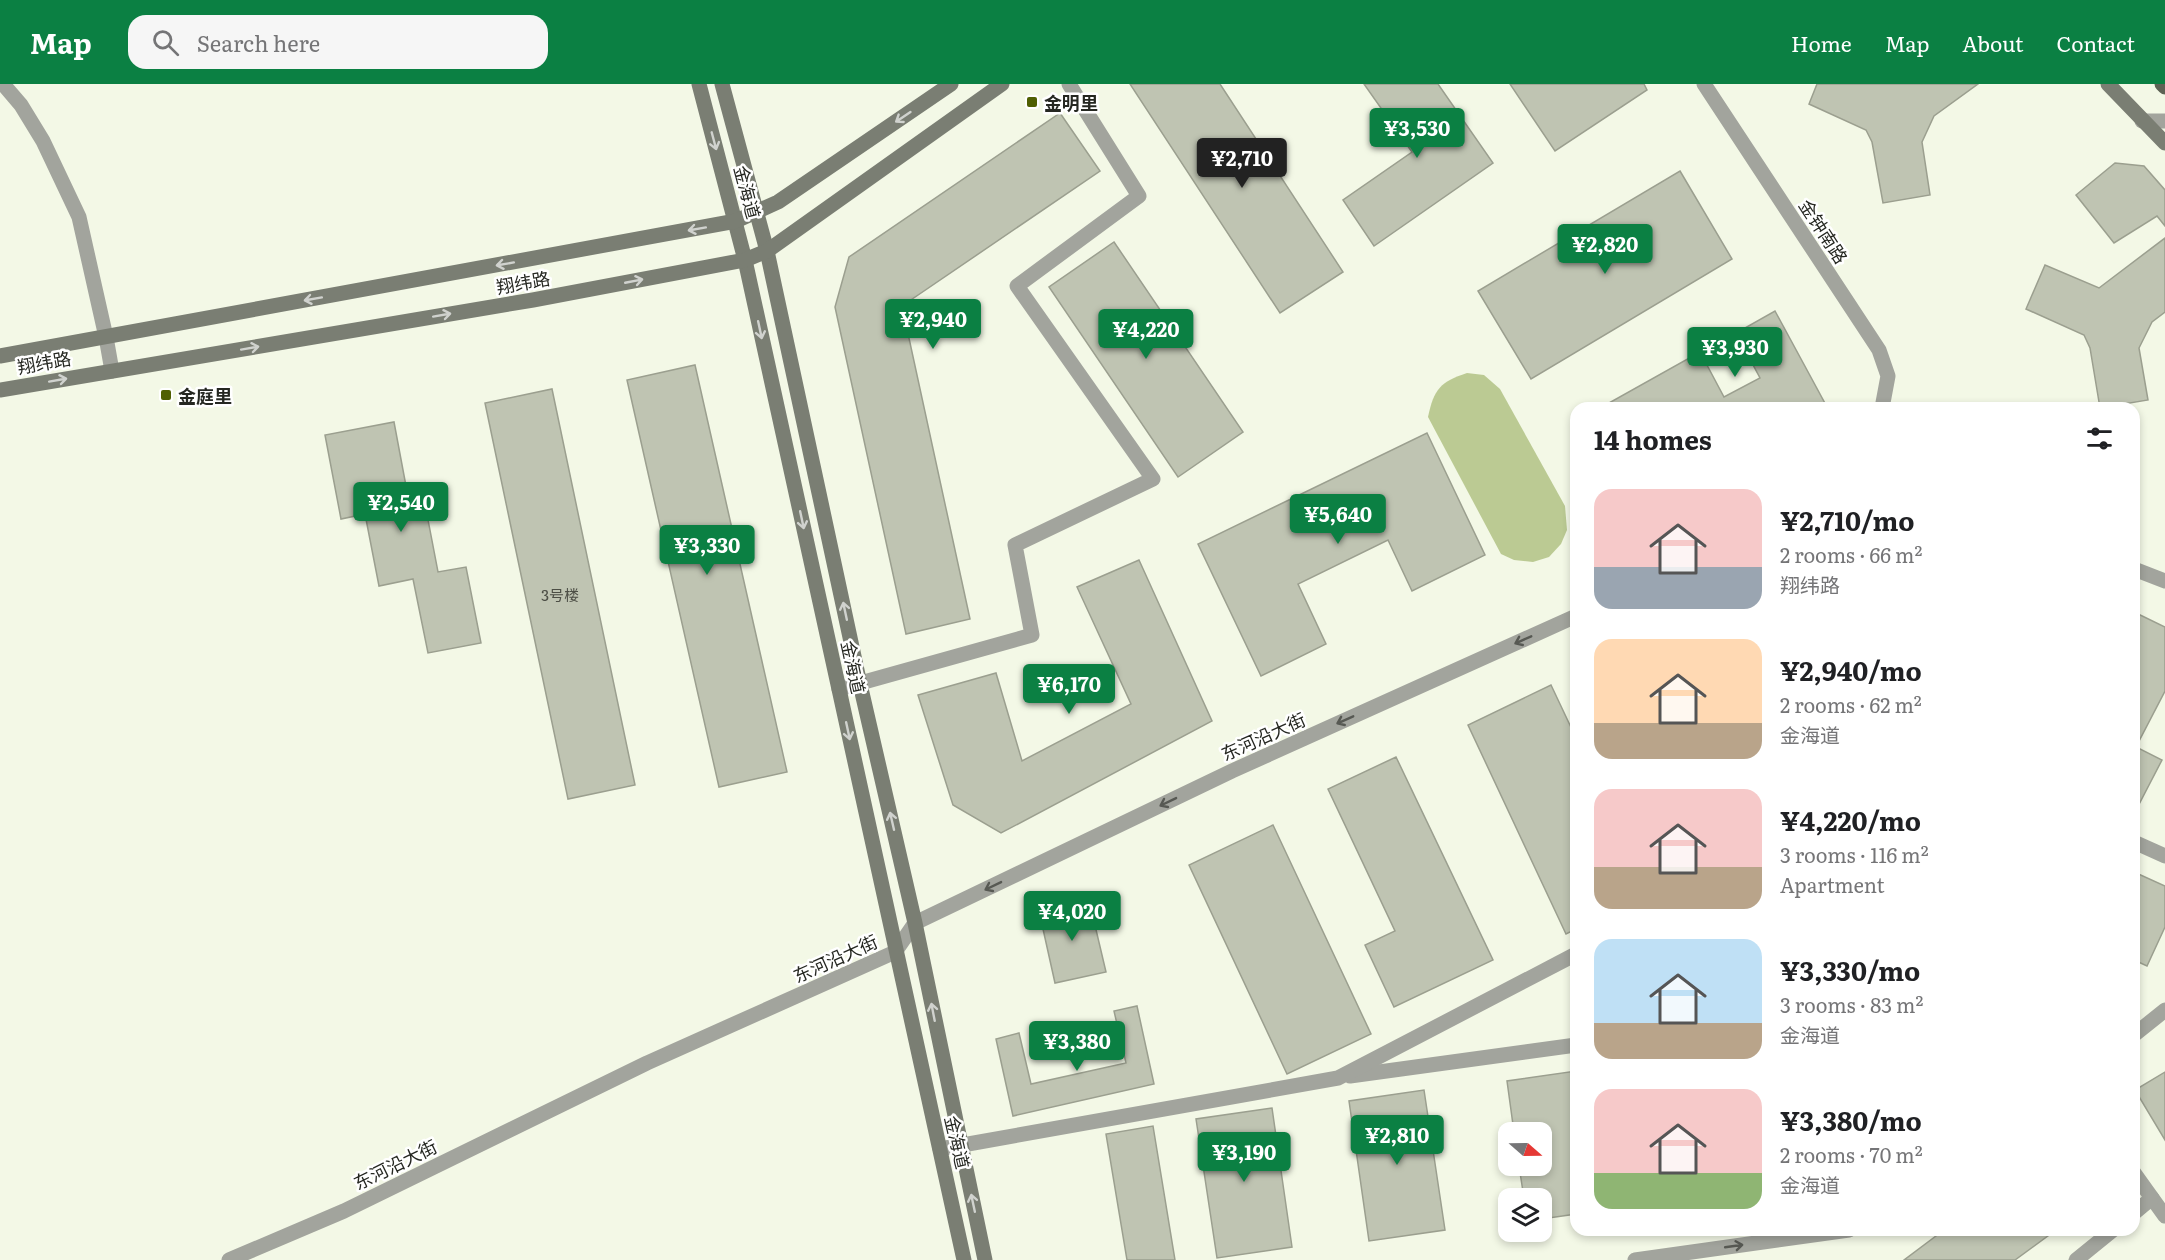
<!DOCTYPE html>
<meta charset="utf-8">
<style>
:root{--surface:#fff;--page:#f6f6f6;--text:#202124;--muted:#757577;--accent:#0b8043}
body{margin:0;font-family:Literata,"Noto Sans SC",serif;background:var(--page);color:var(--text);height:100vh;display:flex;flex-direction:column;font-size:22px;white-space:nowrap}
*{box-sizing:border-box;margin:0}
p{font-size:20px;color:var(--muted)}
.icon{flex:none;width:33px;height:33px;fill:none;stroke:currentColor;stroke-width:2;stroke-linecap:round;stroke-linejoin:round}
.map{position:relative;flex:1;overflow:hidden}
.side{position:absolute;left:1570px;top:318px;width:570px;height:834px;display:flex;flex-direction:column;background:var(--surface);border-radius:18px;box-shadow:0 3px 9px #0003}
.side>*{flex:none}
.needle{width:39px;rotate:110deg}
.tools{position:absolute;left:1498px;top:1038px;display:grid;gap:12px}
.tools a{display:grid;place-items:center;width:54px;height:54px;border-radius:12px;background:var(--surface);box-shadow:0 3px 9px #0003;font-size:30px}
.price{position:absolute;translate:-50% -51px;padding:0 14px;border-radius:6px;background:var(--accent);color:#fff;font-size:20px;line-height:39px;filter:drop-shadow(0 2px 3px #0008)}
.price::after{content:'';position:absolute;left:50%;top:36px;width:18px;height:14px;margin-left:-9px;background:inherit;clip-path:polygon(0 0,100% 0,50% 100%)}
.price.current{background:#222;color:#fff}
ul{padding:0;list-style:none}
li{display:flex;align-items:center;gap:18px;height:150px;padding:0 24px}
li span{display:grid;place-items:center;flex:none;width:168px;height:120px;border-radius:18px;color:#555}
li>.icon{margin-inline-start:auto}
span .icon{width:72px;height:72px;fill:#fffc;stroke-width:1}
li b{font-size:26px}
h2{display:flex;justify-content:space-between;align-items:center;height:72px;padding:0 24px;font-size:26px}
header{display:flex;align-items:center;gap:36px;box-sizing:border-box;height:84px;padding:0 30px;background:var(--accent);color:#fff}
header strong{font-size:28px}
nav{display:flex;gap:33px;margin-inline-start:auto;font-size:21px}
.search{width:420px;height:54px;background:var(--page);display:flex;align-items:center;gap:15px;box-sizing:border-box;padding:0 21px;border-radius:18px;color:var(--muted);font-size:22px}
.map>svg:first-child{display:block}
</style>
<header>
<strong>Map</strong>
<div class="search"><svg class="icon" aria-label="search" viewBox="0 0 24 24"><circle cx="10" cy="10" r="6"/><path d="M15 15l6 6"/></svg>Search here</div>
<nav><a>Home</a><a>Map</a><a>About</a><a>Contact</a></nav>
</header>
<div class="map">
<svg width="2165" height="1176" viewBox="0 0 2165 1176">
<rect width="100%" height="100%" fill="#f3f8e6"/>
<path fill="#bbca93" d="M1467,289L1484,291L1500,305L1565,422L1567,446L1561,460L1549,473L1533,478L1514,476L1501,470L1428,333C1434,305 1440,298 1467,289Z"/>
<g fill="#bfc4b2" stroke="#9b9f8f" stroke-width="1.5">
<path d="M1130,0H1220L1343,188L1280,229Z"/>
<path d="M1364,0H1438L1493,79L1374,162L1343,116L1412,68Z"/>
<path d="M1510,0H1644L1647,6L1555,67Z"/>
<path d="M1817,0H1978L1934,32L1922,58L1930,111L1883,119L1872,58L1866,46L1809,20Z"/>
<path d="M1060,29L1100,87L902,222L970,535L906,550L835,223L849,173Z"/>
<path d="M2115,79L2144,82L2165,106V142L2157,132L2114,159L2076,111Z"/>
<path d="M1680,87L1732,175L1531,295L1478,207Z"/>
<path d="M2165,154V228L2152,238L2139,264L2148,316L2100,324L2090,264L2084,251L2026,225L2045,181L2099,204Z"/>
<path d="M1114,158L1243,348L1178,393L1049,203Z"/>
<path d="M1775,227L1827,323L1600,324L1700,268L1724,313L1760,294L1736,249Z"/>
<path d="M695,281L787,688L719,703L627,296Z"/>
<path d="M552,305L635,701L568,715L485,319Z"/>
<path d="M394,338L409,418L424,415L438,488L466,483L481,559L428,569L413,495L379,502L365,430L341,435L325,351Z"/>
<path d="M1427,349L1485,471L1412,507L1388,456L1298,500L1326,560L1261,592L1198,460Z"/>
<path d="M1139,476L1212,637L1001,749L953,721L918,611L996,589L1022,677L1131,620L1077,503Z"/>
<path d="M2134,528L2165,543V607L2136,663L2162,676L2134,730Z"/>
<path d="M1551,601L1576,654V845L1566,850L1468,641Z"/>
<path d="M1396,673L1493,876L1394,923L1365,861L1395,847L1328,705Z"/>
<path d="M1273,741L1371,950L1287,990L1189,781Z"/>
<path d="M2134,788L2165,802V843L2147,882L2134,876Z"/>
<path d="M1089,816L1106,888L1055,899L1039,827Z"/>
<path d="M1137,922L1154,1000L1013,1032L996,955L1019,949L1031,1000L1126,979L1114,927Z"/>
<path d="M1576,987V1130L1542,1135V1114H1524L1519,1082H1542V1048H1514L1507,997Z"/>
<path d="M2165,988V1056L2135,1006Z"/>
<path d="M1424,1006L1445,1146L1369,1157L1349,1017Z"/>
<path d="M1272,1024L1292,1163L1217,1174L1196,1035Z"/>
<path d="M1153,1042L1175,1176H1127L1106,1050Z"/>
<path d="M1944,1146H2056L2015,1176H1904Z"/>
</g>
<g fill="none" stroke-linecap="round" stroke-linejoin="round">
<g stroke="#a2a49d" stroke-width="15">
<path d="M3,0L21,21L43,57L79,133L106,253L112,287"/>
<path d="M1704,0L1879,266L1888,292L1882,324"/>
<path d="M2142,37H2165"/>
<path d="M2134,485L2165,497"/>
<path d="M839,605L1032,551L1015,461L1153,395L1017,202L1139,112L1069,0"/>
<path d="M2134,758L2165,772"/>
<path d="M2134,951L2165,926"/>
<path d="M1350,992L1576,961"/>
<path d="M940,1065L1338,994L1576,870"/>
<path d="M2134,1089L2165,1132"/>
<path d="M2134,1129L2152,1114"/>
<path d="M229,1176L344,1127L647,979L895,868L915,839L1232,687L1576,532"/>
<path d="M1635,1176L1849,1146"/>
<path d="M2076,1176L2113,1146"/>
</g>
<g stroke="#7a7e73" stroke-width="15">
<path d="M699,0L745,176L964,1176"/>
<path d="M722,0L767,167L860,600L915,839L985,1176"/>
<path d="M2108,0L2165,59"/>
<path d="M0,272L736,137L778,118L951,0"/>
<path d="M0,306L533,216L745,176L767,167L1002,0"/>
</g>
<path stroke="#5e6255" stroke-width="15" d="M2162,0L2165,3"/>
</g>
<defs><path id="oneway-shaft" d="M-6 0H5M1.5-3L5.5 0L1.5 3" fill="none" stroke-width="1.6" stroke-linecap="round" stroke-linejoin="round" transform="scale(1.5)"/></defs>
<g stroke="#d0d2ce">
<use href="#oneway-shaft" transform="translate(903 33) rotate(146)"/>
<use href="#oneway-shaft" transform="translate(714 57) rotate(75)"/>
<use href="#oneway-shaft" transform="translate(697 145) rotate(170)"/>
<use href="#oneway-shaft" transform="translate(505 180) rotate(170)"/>
<use href="#oneway-shaft" transform="translate(634 197) rotate(-11)"/>
<use href="#oneway-shaft" transform="translate(313 215) rotate(170)"/>
<use href="#oneway-shaft" transform="translate(442 231) rotate(-10)"/>
<use href="#oneway-shaft" transform="translate(760 246) rotate(78)"/>
<use href="#oneway-shaft" transform="translate(250 264) rotate(-10)"/>
<use href="#oneway-shaft" transform="translate(58 296) rotate(-10)"/>
<use href="#oneway-shaft" transform="translate(802 436) rotate(78)"/>
<use href="#oneway-shaft" transform="translate(845 527) rotate(-102)"/>
<use href="#oneway-shaft" transform="translate(848 647) rotate(78)"/>
<use href="#oneway-shaft" transform="translate(892 737) rotate(-103)"/>
<use href="#oneway-shaft" transform="translate(933 928) rotate(-101)"/>
<use href="#oneway-shaft" transform="translate(973 1119) rotate(-102)"/>
</g>
<g stroke="#575953">
<use href="#oneway-shaft" transform="translate(1523 556) rotate(156)"/>
<use href="#oneway-shaft" transform="translate(1345 636) rotate(156)"/>
<use href="#oneway-shaft" transform="translate(1168 718) rotate(154)"/>
<use href="#oneway-shaft" transform="translate(993 802) rotate(154)"/>
<use href="#oneway-shaft" transform="translate(1734 1162) rotate(-8)"/>
</g>
<g fill="#4f5f02" stroke="#fff" stroke-width="2">
<rect x="1026" y="12" width="12" height="12" rx="3"/>
<rect x="160" y="305" width="12" height="12" rx="3"/>
</g>
<g text-anchor="middle" dominant-baseline="central" stroke-width="5" stroke-linejoin="round" paint-order="stroke">
<g font-size="15" fill="#4c4e45">
<text x="560" y="510">3号楼</text>
</g>
<g font-size="18" font-weight="bold" fill="#252721" stroke="#fff" text-anchor="start">
<text x="1044" y="18">金明里</text>
<text x="178" y="311">金庭里</text>
</g>
<g font-size="18" fill="#252721" stroke="#fff">
<text transform="translate(748 108) rotate(75)">金海道</text>
<text transform="translate(1824 147) rotate(57)">金钟南路</text>
<text transform="translate(523 198) rotate(-10)">翔纬路</text>
<text transform="translate(44 278) rotate(-10)">翔纬路</text>
<text transform="translate(854 583) rotate(78)">金海道</text>
<text transform="translate(1263 652) rotate(-24)">东河沿大街</text>
<text transform="translate(835 874) rotate(-24)">东河沿大街</text>
<text transform="translate(958 1058) rotate(77)">金海道</text>
<text transform="translate(395 1080) rotate(-26)">东河沿大街</text>
</g>
</g>
</svg>
<div class="tools">
<a><svg class="needle" viewBox="-14 -14 28 28"><path d="M0-13l5 13h-10z" fill="#e53935"/><path d="M0 13l5-13h-10z" fill="#757577"/></svg></a>
<a><svg class="icon" aria-label="layers" viewBox="0 0 24 24"><path d="M12 4l9 5-9 5-9-5zM3 14l9 5 9-5"/></svg></a>
</div>
<b class="price" style="left:1417px;top:75px">¥3,530</b>
<b class="price current" style="left:1242px;top:105px">¥2,710</b>
<b class="price" style="left:1605px;top:191px">¥2,820</b>
<b class="price" style="left:933px;top:266px">¥2,940</b>
<b class="price" style="left:1146px;top:276px">¥4,220</b>
<b class="price" style="left:1735px;top:294px">¥3,930</b>
<b class="price" style="left:401px;top:449px">¥2,540</b>
<b class="price" style="left:1338px;top:461px">¥5,640</b>
<b class="price" style="left:707px;top:492px">¥3,330</b>
<b class="price" style="left:1069px;top:631px">¥6,170</b>
<b class="price" style="left:1072px;top:858px">¥4,020</b>
<b class="price" style="left:1077px;top:988px">¥3,380</b>
<b class="price" style="left:1397px;top:1082px">¥2,810</b>
<b class="price" style="left:1244px;top:1099px">¥3,190</b>
<section class="side">
<h2>14 homes<svg class="icon" aria-label="filters" viewBox="0 0 24 24"><path d="M4 7h16M4 17h16"/><circle cx="9" cy="7" r="2"/><circle cx="15" cy="17" r="2"/></svg></h2>
<ul>
<li><span style="background:linear-gradient(#f6c9c9 65%,#9aa5b1 0)"><svg class="icon" aria-label="home" viewBox="0 0 24 24"><path d="M3 11l9-7 9 7M6 9v11h12V9"/></svg></span><div><b>¥2,710/mo</b><p>2 rooms · 66 m²</p><p>翔纬路</p></div></li>
<li><span style="background:linear-gradient(#ffd9b3 70%,#b9a48a 0)"><svg class="icon" aria-label="home" viewBox="0 0 24 24"><path d="M3 11l9-7 9 7M6 9v11h12V9"/></svg></span><div><b>¥2,940/mo</b><p>2 rooms · 62 m²</p><p>金海道</p></div></li>
<li><span style="background:linear-gradient(#f6c9c9 65%,#b9a48a 0)"><svg class="icon" aria-label="home" viewBox="0 0 24 24"><path d="M3 11l9-7 9 7M6 9v11h12V9"/></svg></span><div><b>¥4,220/mo</b><p>3 rooms · 116 m²</p><p>Apartment</p></div></li>
<li><span style="background:linear-gradient(#bfe0f5 70%,#b9a48a 0)"><svg class="icon" aria-label="home" viewBox="0 0 24 24"><path d="M3 11l9-7 9 7M6 9v11h12V9"/></svg></span><div><b>¥3,330/mo</b><p>3 rooms · 83 m²</p><p>金海道</p></div></li>
<li><span style="background:linear-gradient(#f6c9c9 70%,#8fb573 0)"><svg class="icon" aria-label="home" viewBox="0 0 24 24"><path d="M3 11l9-7 9 7M6 9v11h12V9"/></svg></span><div><b>¥3,380/mo</b><p>2 rooms · 70 m²</p><p>金海道</p></div></li>
</ul>
</section>
</div>
